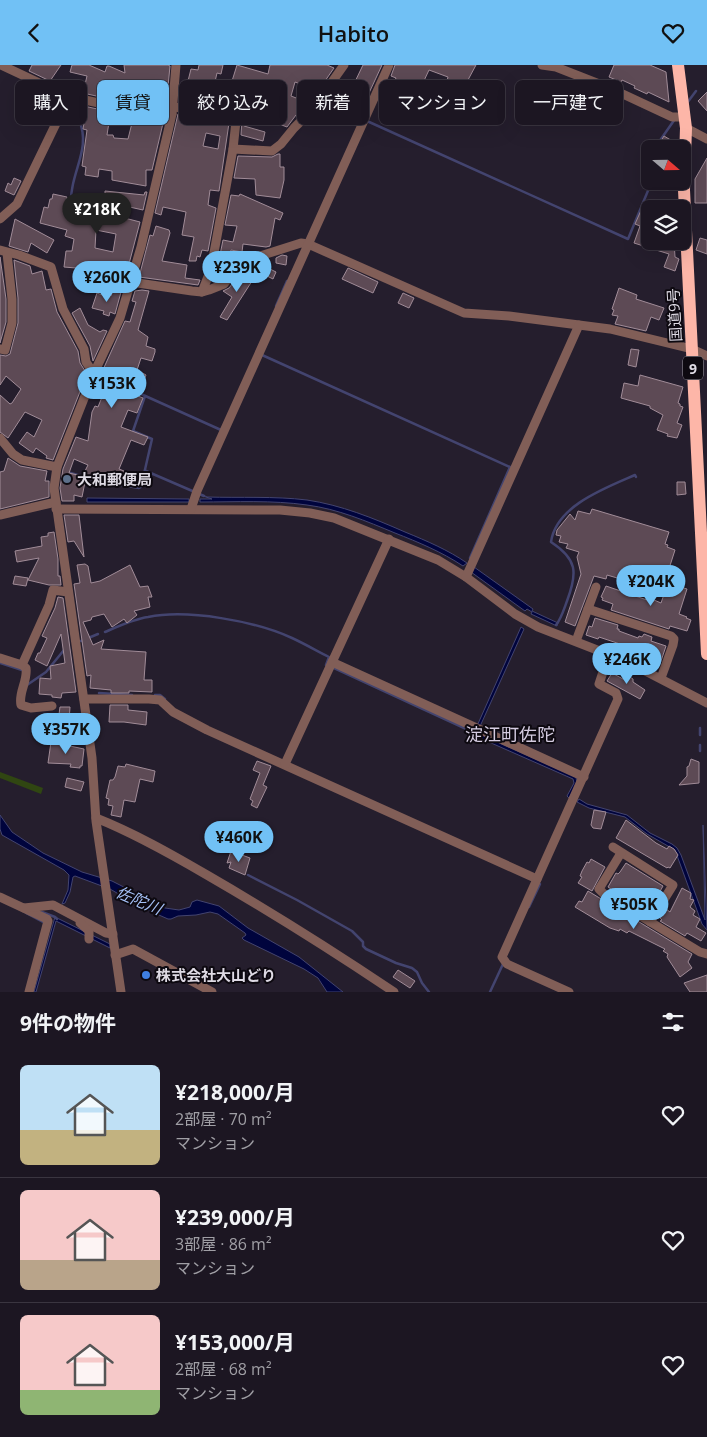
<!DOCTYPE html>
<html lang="ja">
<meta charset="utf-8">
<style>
:root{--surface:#1c1622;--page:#29232f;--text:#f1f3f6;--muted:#a09fa5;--line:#3a3540;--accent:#71c1f5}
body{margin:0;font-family:"Open Sans","Noto Sans JP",sans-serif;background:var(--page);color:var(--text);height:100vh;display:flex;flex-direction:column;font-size:19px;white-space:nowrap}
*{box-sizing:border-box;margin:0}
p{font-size:16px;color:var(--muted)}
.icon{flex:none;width:28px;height:28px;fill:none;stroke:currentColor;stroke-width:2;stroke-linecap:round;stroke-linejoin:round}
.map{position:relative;height:927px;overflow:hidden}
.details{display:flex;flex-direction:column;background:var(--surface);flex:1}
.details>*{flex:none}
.hud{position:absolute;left:15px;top:15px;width:678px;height:45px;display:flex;gap:10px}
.needle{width:32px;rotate:110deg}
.tools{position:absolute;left:641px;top:75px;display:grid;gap:10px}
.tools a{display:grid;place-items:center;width:50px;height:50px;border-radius:8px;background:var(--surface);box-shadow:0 5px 20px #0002,0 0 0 1px var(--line);font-size:25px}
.price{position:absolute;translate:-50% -42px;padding:0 11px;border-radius:18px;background:var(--accent);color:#111;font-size:16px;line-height:32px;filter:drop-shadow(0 1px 2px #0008)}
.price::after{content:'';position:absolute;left:50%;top:30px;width:15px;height:11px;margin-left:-8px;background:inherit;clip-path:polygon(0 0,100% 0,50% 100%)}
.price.current{background:#222;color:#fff}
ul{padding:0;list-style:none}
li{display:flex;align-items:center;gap:15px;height:125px;padding:0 20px}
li+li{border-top:1px solid var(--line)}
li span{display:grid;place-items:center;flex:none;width:140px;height:100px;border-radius:8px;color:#555}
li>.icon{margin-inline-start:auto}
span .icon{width:60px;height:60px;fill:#fffc;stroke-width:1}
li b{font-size:21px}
h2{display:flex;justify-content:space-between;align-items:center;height:60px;padding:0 20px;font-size:21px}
.chip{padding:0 18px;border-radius:8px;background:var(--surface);box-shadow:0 5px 20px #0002,0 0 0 1px var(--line);font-size:18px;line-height:45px}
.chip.current{background:var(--accent);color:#111}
header{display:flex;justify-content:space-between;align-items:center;height:65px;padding:0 20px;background:var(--accent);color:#111;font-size:22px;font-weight:600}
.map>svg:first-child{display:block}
</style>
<header><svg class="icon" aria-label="back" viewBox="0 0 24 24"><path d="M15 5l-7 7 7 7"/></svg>Habito<svg class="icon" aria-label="heart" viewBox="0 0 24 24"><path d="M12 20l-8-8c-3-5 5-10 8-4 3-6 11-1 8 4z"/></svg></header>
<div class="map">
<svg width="707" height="927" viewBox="0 0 707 927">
<rect width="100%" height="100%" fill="#251e2d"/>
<path fill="#304612" d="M0,707L43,723L41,729L0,713Z"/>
<g fill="#00043d" stroke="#43446f">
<path d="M203,430L207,432C240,433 274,431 307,435C341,440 373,453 405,467C427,476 448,485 467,498L463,501C442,487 418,477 395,468C366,456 338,444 307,440C272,435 236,437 200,437V434H212L203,431Z"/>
<path d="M87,433L189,434V437H87Z"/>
<path d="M474,502L533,544L532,546L558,558L557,561L531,549L532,547L527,544L525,546L471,507Z"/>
<path d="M521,562L524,564L477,668L576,712L577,719L569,733L567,731L574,718L573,714L473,670Z"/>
<path d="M579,734L587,739L627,750L650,768L672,779L677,783L681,790L705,855L703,760L707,865L702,859L675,785L647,769L625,752L589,743L577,737Z"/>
<path d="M0,750L12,767L43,788L82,807L112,816L165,843L179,845L190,842L192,837L197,835L219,841L248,863L299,892L343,927H327L318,913L304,904L244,875L242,873L246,870L245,868L218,849L210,847L196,850L178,851L171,854H168L143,843L110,824L75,811L73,812L70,827L65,838L62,839L68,825L69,810L64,805L2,770L0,764Z"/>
<path d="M55,852L110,879V883L56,856L36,927H34Z"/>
</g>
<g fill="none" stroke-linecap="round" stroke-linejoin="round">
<g stroke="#43446f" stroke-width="2.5">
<path d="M687,38L696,26"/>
<path d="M367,56L628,174L652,116"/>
<path d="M654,84L675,54"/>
<path d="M650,92V94"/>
<path d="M68,150C70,140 71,129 73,119C78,96 89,78 79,55"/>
<path d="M276,241L287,216"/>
<path d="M262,290L510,402L470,493"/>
<path d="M132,325L221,365L222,363"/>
<path d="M146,406L204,431"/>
<path d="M67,407L99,416L139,423L141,422L152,374L133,366L145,331"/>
<path d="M556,560C561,554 564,544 567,536C578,507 577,494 551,477C556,441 605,423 635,410L636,412"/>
<path d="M105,567C119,561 134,554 148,552C188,544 255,556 292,573C305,579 317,586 329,592L326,600"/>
<path d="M81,576L98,569"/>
<path d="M0,598L22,605"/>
<path d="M334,603L475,668"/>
<path d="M27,620L46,607L64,585"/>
<path d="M99,628L132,630"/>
<path d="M155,630H160L165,634"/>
<path d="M700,670V663"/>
<path d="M700,680V686"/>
<path d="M248,810L297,835L352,866L363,877V881L366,884L396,898L412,903L417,907L422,918L429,927"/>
<path d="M529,842L540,819L538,818"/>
<path d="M42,847L55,852L57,854"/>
<path d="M26,848L43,857"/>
<path d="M490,927L503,899"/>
</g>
</g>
<g fill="#5d4a55" stroke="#a18c98" fill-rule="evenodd">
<path d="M32,0H61L50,16L29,6Z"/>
<path d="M72,0H89L105,7L107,1H109L125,8L124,0H168L170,1L166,42L159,41L160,32L144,31V40L127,38L83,28L87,11L70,7Z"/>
<path d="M199,0H223L221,9L217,8L214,21L211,20L209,29L197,26L196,38L179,36L180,23L186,24L191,4L198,5Z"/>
<path d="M237,0L268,9L270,0H327L334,3L318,26L295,17L291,31L304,36L299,49L296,50L287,62L279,59L281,56L248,40L244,61L265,67L263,76L241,70L242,56L241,51L237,47L227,45L230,29H228Z"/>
<path d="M363,0H382L369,28L361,27L352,23Z"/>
<path d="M395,0H476L454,41L445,37L448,28L445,27L448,20L446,19L448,12L429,5L422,20L413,17L407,31L391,24L396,13L391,11Z"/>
<path d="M614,0H650L666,7L669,37L648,27L647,29L634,23L635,21L622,15L621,17L609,12Z"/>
<path d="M338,19L346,24L340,33L333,27Z"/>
<path d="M707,27V46L698,36Z"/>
<path d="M334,35L355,44L353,48L359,51L356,58L343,52L340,59L317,49L324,39L330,42Z"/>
<path d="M71,39L78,44L79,40L125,50L164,54L152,105H146V121L112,115V106L99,104L98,112L85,110L86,102L82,101L87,65L83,64L84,58L68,49ZM110,51L133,54L128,74L114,73L113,70H107Z"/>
<path d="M178,49L194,50L229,58L219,126L210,125L208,140L216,143L208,186L202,185L200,192L197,191L196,196H189L194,172L182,170L186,147L163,142L161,150L155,148ZM206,68L220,71L218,84L203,81Z"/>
<path d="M664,71L674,77L670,84H656Z"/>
<path d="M278,89H280V102H284V115L280,133L256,130L255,114L234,113L238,91L272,92Z"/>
<path d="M707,93V138H695V114Z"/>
<path d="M14,113L21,116L14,130L5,126L8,118L11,120Z"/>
<path d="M105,126L144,130L145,127H147L143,145L116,139L113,150L140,157L124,218L116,216L118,210L95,207L93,222L76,221V203L64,202L66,186H72L74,174L65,171L67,165L40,158L44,142L48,143L50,134H52L53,129L67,132L65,146L91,153L92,130L105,131ZM96,165L116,169L113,187L95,183Z"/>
<path d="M240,129L283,148L280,155L275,153L270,181L266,182L243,179L242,187L231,185L223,210L220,214L213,217L217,205L223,175L233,177L237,161L225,160L231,130L239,131Z"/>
<path d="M643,141L650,144V176H674L675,192L679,194L675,206L664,202L669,189L634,178L640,161L635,159Z"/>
<path d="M15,154L54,175L47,188L31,178L28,187L9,181Z"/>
<path d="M156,161L169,165L170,168L162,196L187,200L185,213L200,215L198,220L139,212L150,170L153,171Z"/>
<path d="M700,173L707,175V189L696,185Z"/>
<path d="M282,190L287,191L286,200L276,198V193Z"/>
<path d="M0,192L6,234V257L0,278Z"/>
<path d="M14,195L30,201L32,209L42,206L46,225L51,224L57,247L78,286L80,298L87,309L53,395L46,393L47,391L36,383L33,388L19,378L27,367L34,372L42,355L25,347L8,373L0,367V330L10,339L12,338L21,324L6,311L0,320V290L6,291L10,289L18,258V233Z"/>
<path d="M264,201L276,207L273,214L261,208Z"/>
<path d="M348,203L378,217L373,228L342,214Z"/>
<path d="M243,205L254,213L227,255L220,252L232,232L223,226L229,223Z"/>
<path d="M619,223L637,230L636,234L664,243L659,255L651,252L646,266L615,259L618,251L612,250L614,245L612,244Z"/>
<path d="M142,225L149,226L138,265L148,272L146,281L155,284V287L152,296L141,293L137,305L146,310L143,317L139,315L133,329L143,333L137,348L128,345L121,362L148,372L144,380L131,375L119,404L124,406L120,413L110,408L107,416L83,410L88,400L74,394L69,408L86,412L82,432L74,430V436H62L60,423L63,404L76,372L88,376L92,347L95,341L98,342L104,327L101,326V321L97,318L125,256L130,257L136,237L132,236L135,226Z"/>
<path d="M116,227H121L115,249L110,247L109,251L103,249L104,246L92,243L97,228L108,232L109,230H112L107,228Z"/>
<path d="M403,228L414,233L409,243L398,238Z"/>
<path d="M80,243L88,260L100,267L103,265L107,266L93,296L90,281L72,248Z"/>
<path d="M631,284L639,285L636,302L628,300Z"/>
<path d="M640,310L683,322L678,338L680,339V341L683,342L677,358L682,360L677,373L667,371L668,369L657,365L663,350L650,343V341L621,333L624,318L638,321Z"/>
<path d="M8,393L20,401L47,406L45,416H49V432L0,444V407L4,406Z"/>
<path d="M677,417H685L686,429L677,430Z"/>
<path d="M592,444L669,467L665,479L668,480L667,482L675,485L666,513L652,508L648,522L607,510L606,514L594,511L575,561L565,557L581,509L577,492L579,487L566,483L568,479L559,477L561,471L556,470L557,465L570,449L575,455L578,446L590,449Z"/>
<path d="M64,450H79L84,492L74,476L68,477Z"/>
<path d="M54,467L58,494V511H60L61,520H49L28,515L39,493L17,497L15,486L42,481L41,472L48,471V468Z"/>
<path d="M85,499L88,501L91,518L100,516L130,500L140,522L148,521L152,532H148L150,542L134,546L137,550L127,558L124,554L112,562L104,549L92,552L91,555L83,557L93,580L104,575L101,584L146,587L144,615H152V627L129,626V628H111V625L90,623L91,610L87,611L74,519L80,518L77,500Z"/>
<path d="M15,511L28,513L26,521L13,519Z"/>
<path d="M668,518L687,524L679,549L687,552L686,553L691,555L687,566L670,561L669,564L611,545L613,539L602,535L603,533L601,532L606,521L653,537L654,535L661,538Z"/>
<path d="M58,532L63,533L76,627L62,628L61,633L52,632V630L39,629L40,613L51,614L50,601L65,598L61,569L47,601L35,595L38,588H40L47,573L42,571L55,543Z"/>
<path d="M595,553L618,560L617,564H619V566L638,573L639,571L642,572L644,569L652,572L651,576L666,581L660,599L632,590L634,585L620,579L599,572L598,574L586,570L589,561L592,562Z"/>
<path d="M612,608L623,614L630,612L633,614V617L645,625L640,634L607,616Z"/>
<path d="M128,640V645L147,647L146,660L124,657H109L110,640Z"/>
<path d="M60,642H70L69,656H65V658L58,657Z"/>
<path d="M51,677L84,684L82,701H80V703L70,702L71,699L48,698Z"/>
<path d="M691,694L699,697V718L679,720L687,711V702L689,701Z"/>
<path d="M257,696L271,701L263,720L267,722L257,743L251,740L253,736L250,734L260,708L253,705Z"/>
<path d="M126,699L155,706L153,717L140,714L135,737L124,735L121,752L111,750L113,741L108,740L109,734L106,733L110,715H113L115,712L118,701L125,702Z"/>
<path d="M67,713L84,717L81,726L65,722Z"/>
<path d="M594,745L606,747L601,764L593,763L591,760Z"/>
<path d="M626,755L656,778L667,784L669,781L674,784L678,790L670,803L668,802L667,803L616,773Z"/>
<path d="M231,786L250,793L245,810L229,803L231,797L227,798Z"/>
<path d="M591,794L605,802L592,826L578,818L582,812L580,811L582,806L587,797L589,798Z"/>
<path d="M626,798L663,821L649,846L635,838L634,840L608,822L616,808L618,809L620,807Z"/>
<path d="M682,823L691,828L690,834L694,835L690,842L695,846L693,850L700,854L696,862L706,868L701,876L687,868L685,871L660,856L662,855L660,853L666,844L670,847Z"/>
<path d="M588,826L692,889L688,897L692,903L680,912L667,892L668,889L663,886L665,884L629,866L627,868L620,864L619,866L610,863L575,842L579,836L582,837Z"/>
<path d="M398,905L415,916L410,923L393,912Z"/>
<path d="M707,910V927H690L684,918Z"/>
</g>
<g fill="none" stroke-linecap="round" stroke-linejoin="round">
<g stroke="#815e57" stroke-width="9">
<path d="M1,0L67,31L126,44L172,49"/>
<path d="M542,0L556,2L612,24L672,52H685"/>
<path d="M172,42L195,44L235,53L236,56L233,84"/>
<path d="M686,63L707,74"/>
<path d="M0,154L17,139L64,42L67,31"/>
<path d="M0,185L19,190L51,202L63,244L84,284L86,297L94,309"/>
<path d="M131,217L192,226L202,227L209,225L224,219L241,197L301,178L308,179L464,248L509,251L610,264L692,284L707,291"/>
<path d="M202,227L211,204L233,84L272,86L281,79L294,63L312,45L344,0"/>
<path d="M0,284L5,285L12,258V234L7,188"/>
<path d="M0,373L13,389L22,395L57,402"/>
<path d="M56,444L280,445L310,448L334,453L438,495L466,512L515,549L538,562L628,597L707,638"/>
<path d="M191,444L197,426L389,0"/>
<path d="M0,450L56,437"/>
<path d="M466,512L579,260"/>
<path d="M588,544L671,571L674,574L673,580L661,613"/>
<path d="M576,576L596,522"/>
<path d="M0,593L22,600L26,603C28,616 18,628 21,640L31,643L52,641"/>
<path d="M332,597L584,712"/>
<path d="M22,600L49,540L53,525L68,527"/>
<path d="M84,634H149L160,635L173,647L207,665L537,814"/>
<path d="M285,699L389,474"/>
<path d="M96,753C134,768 171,789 207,810C271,847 333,886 394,927"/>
<path d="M613,782L673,820L650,857"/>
<path d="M621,788L599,824L604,829L700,887L707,889"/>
<path d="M0,832L47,854L48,856L29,927"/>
<path d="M24,843L53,840L106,868L113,869"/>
<path d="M80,858L89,866V874"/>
<path d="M115,890L133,884L212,927"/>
<path d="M121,927L96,756L92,693L54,423L57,402L94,308L120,253L141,182L172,49L176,0"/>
<path d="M569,927L507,899L502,892L618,634L616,628L599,619L609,589"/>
</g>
<path stroke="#fdb6a8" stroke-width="12" d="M678,0L686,63L684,125L707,589"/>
</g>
<circle fill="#5c6f8a" stroke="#0d0910" stroke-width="2" cx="67" cy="414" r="5"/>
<circle fill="#3f7fe0" stroke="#0d0910" stroke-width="2" cx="146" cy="910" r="5"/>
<g text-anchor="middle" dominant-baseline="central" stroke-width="4" stroke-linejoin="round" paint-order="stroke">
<rect fill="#0d0910" stroke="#9f9ba4" stroke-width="1" x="683" y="291.5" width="20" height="23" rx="4"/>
<g font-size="14" font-weight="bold" fill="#dedae4">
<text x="693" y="303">9</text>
</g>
<g font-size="15" fill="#dedae4" stroke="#0d0910">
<text transform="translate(674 250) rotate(-93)">国道9号</text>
</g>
<g font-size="15" font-weight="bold" fill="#dedae4" stroke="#0d0910" text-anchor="start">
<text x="77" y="414">大和郵便局</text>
<text x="156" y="910">株式会社大山どり</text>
</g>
<g font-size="16" font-style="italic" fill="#a4bff5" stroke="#0d0910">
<text transform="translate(139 835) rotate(23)">佐陀川</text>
</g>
<g font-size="18" fill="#d4cbe0" stroke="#0d0910">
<text x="510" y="669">淀江町佐陀</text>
</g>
</g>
</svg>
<div class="tools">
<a><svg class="needle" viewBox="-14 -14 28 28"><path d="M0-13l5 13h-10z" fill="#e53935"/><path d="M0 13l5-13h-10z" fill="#a09fa5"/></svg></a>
<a><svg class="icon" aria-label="layers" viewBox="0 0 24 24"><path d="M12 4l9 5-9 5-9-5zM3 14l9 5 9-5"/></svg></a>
</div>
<b class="price current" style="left:97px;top:170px">¥218K</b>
<b class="price" style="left:237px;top:228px">¥239K</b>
<b class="price" style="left:107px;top:238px">¥260K</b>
<b class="price" style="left:112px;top:344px">¥153K</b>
<b class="price" style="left:651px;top:542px">¥204K</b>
<b class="price" style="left:627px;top:620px">¥246K</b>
<b class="price" style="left:66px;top:690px">¥357K</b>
<b class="price" style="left:239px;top:798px">¥460K</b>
<b class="price" style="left:634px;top:865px">¥505K</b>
<div class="hud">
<a class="chip">購入</a>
<a class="chip current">賃貸</a>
<a class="chip">絞り込み</a>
<a class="chip">新着</a>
<a class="chip">マンション</a>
<a class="chip">一戸建て</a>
</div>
</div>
<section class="details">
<h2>9件の物件<svg class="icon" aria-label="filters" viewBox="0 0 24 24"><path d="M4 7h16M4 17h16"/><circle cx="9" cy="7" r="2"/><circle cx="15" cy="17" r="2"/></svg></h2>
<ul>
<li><span style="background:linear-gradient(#bfe0f5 65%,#c2b280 0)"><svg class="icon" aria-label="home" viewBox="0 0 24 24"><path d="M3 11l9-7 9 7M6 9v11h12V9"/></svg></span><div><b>¥218,000/月</b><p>2部屋 · 70 m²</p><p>マンション</p></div><svg class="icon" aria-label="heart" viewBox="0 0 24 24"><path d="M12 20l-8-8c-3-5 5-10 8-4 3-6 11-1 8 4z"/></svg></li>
<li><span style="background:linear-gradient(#f6c9c9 70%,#b9a48a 0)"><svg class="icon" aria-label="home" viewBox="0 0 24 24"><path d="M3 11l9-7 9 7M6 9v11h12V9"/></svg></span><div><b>¥239,000/月</b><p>3部屋 · 86 m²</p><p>マンション</p></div><svg class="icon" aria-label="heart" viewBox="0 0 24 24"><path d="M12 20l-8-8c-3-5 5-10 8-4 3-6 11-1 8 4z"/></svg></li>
<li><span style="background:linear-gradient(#f6c9c9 75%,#8fb573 0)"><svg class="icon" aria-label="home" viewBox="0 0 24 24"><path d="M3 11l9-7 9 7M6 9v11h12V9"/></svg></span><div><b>¥153,000/月</b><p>2部屋 · 68 m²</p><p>マンション</p></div><svg class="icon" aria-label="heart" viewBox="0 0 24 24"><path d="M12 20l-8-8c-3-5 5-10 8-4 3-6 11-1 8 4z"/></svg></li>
</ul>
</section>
